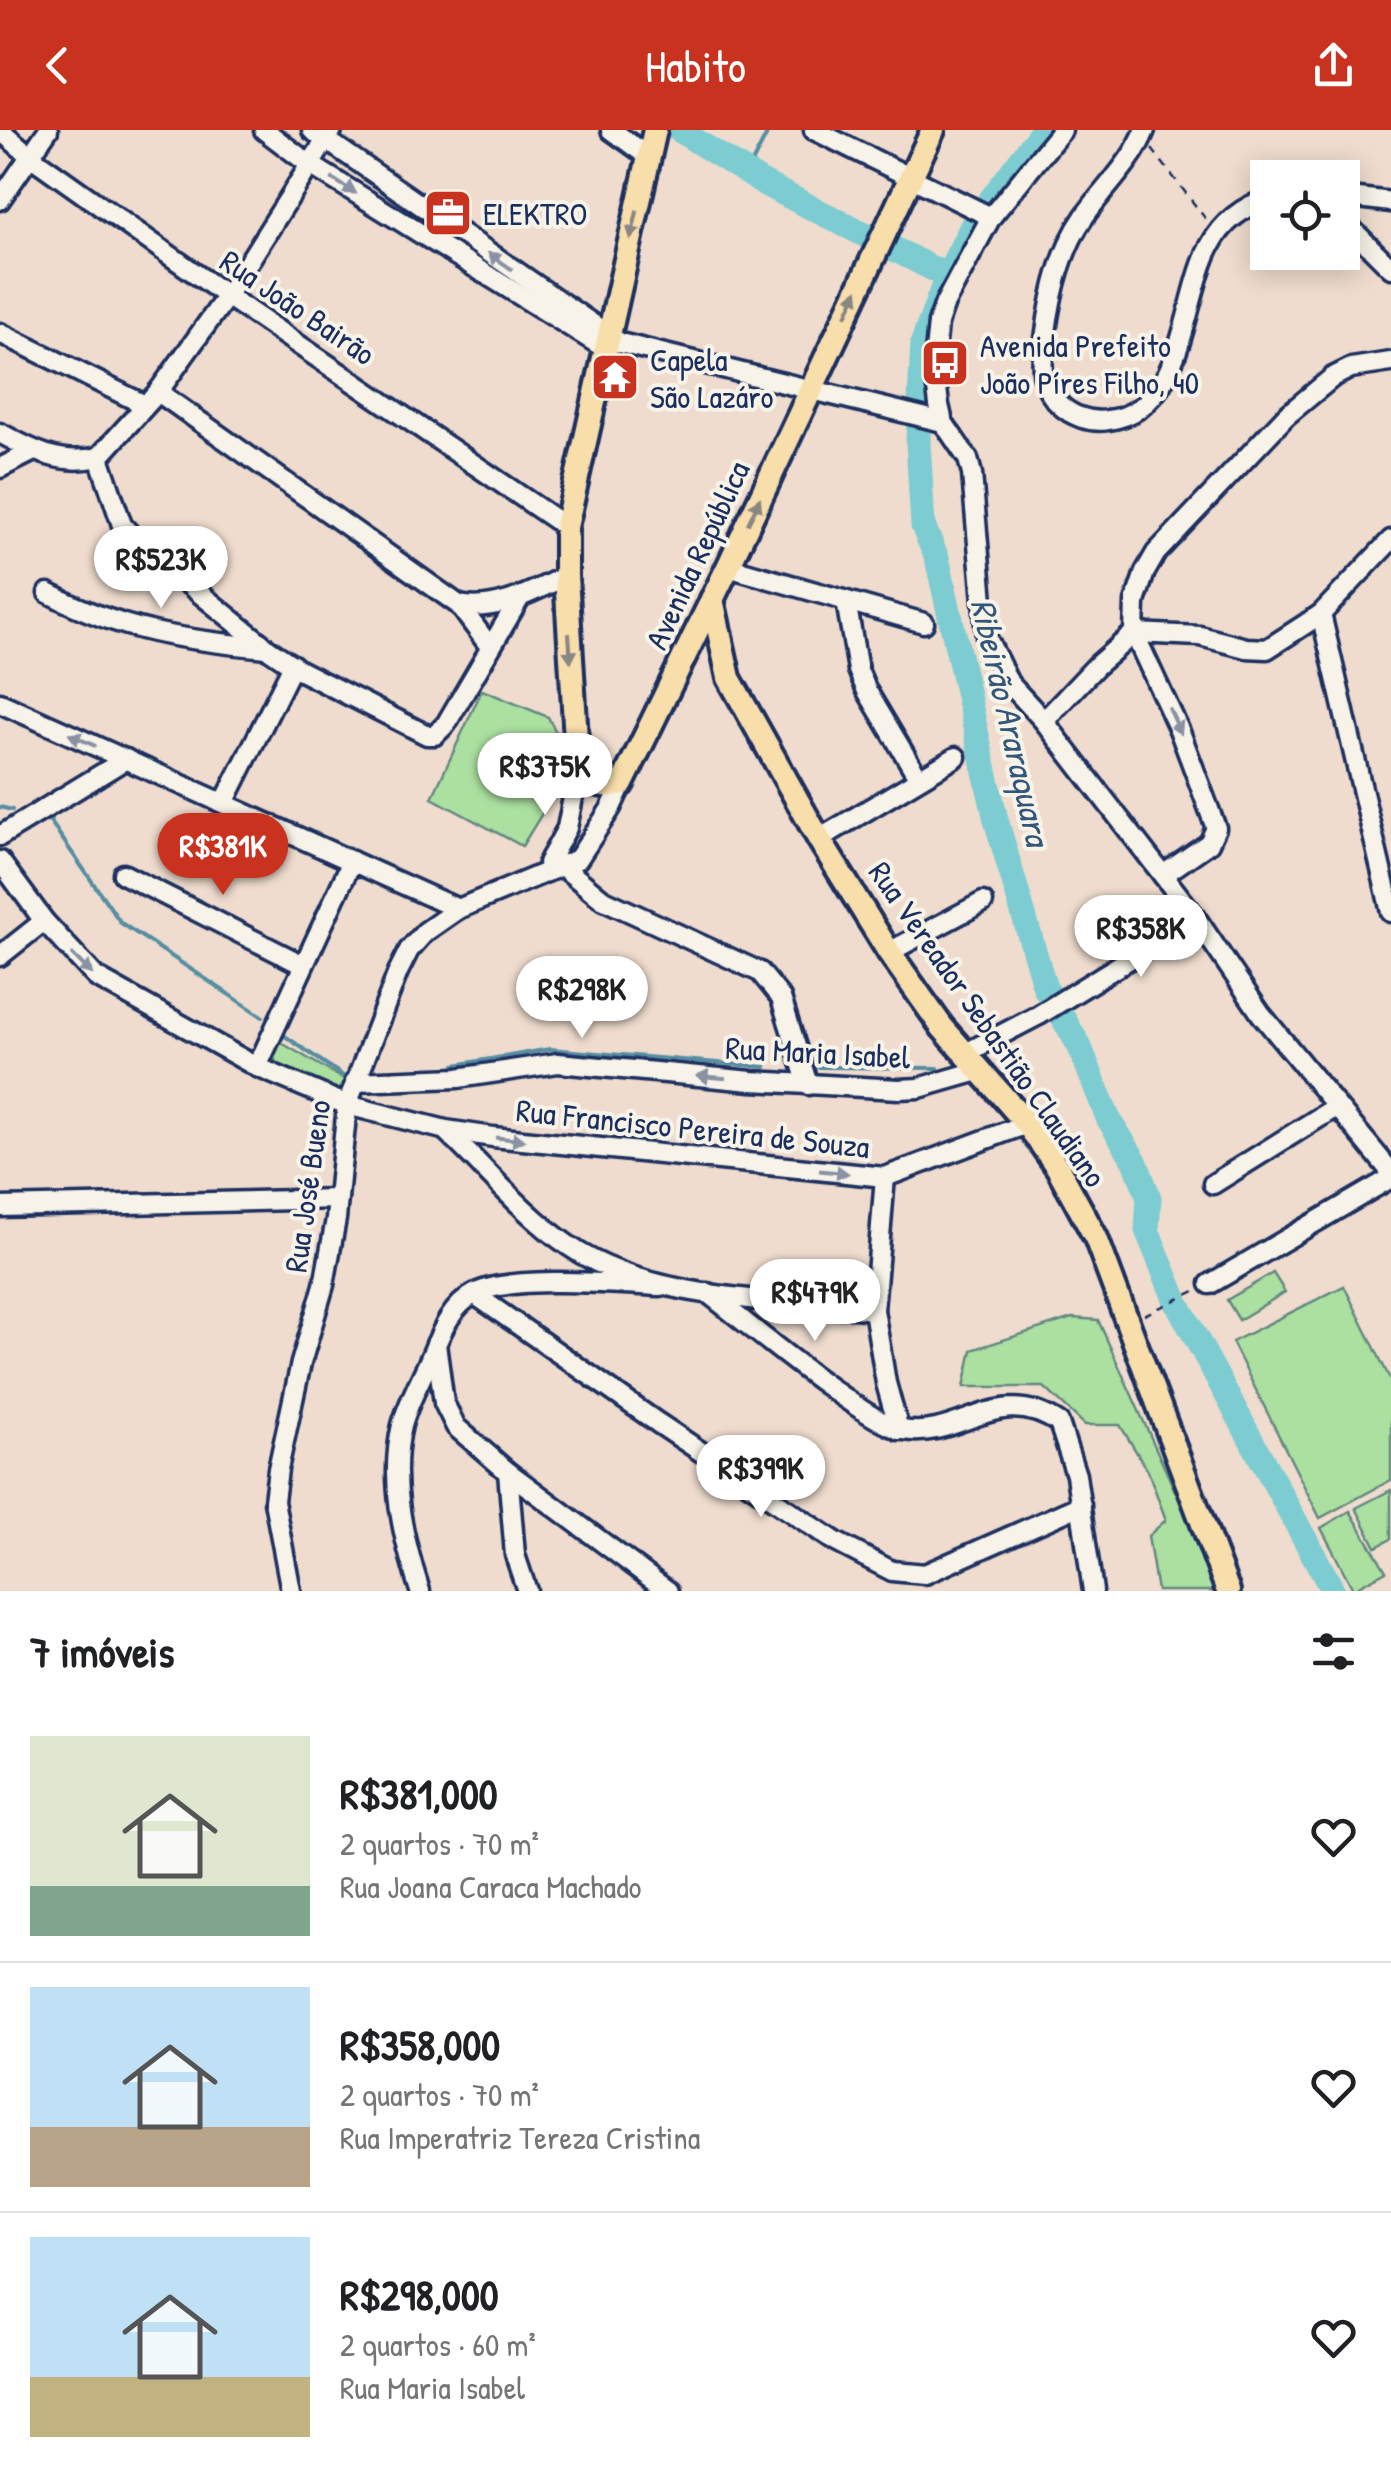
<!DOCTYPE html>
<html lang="pt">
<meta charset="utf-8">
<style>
:root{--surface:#fff;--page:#f2f2f2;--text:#202124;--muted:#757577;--line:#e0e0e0;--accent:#c8321e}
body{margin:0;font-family:"Patrick Hand",sans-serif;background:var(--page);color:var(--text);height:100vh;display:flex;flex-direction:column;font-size:38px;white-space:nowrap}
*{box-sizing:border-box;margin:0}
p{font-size:32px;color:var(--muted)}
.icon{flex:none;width:55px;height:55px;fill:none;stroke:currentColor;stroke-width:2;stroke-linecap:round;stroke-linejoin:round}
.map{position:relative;height:1461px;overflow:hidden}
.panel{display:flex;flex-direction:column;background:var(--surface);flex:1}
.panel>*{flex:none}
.controls{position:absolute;left:1250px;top:30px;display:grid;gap:20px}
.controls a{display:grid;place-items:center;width:110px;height:110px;border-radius:0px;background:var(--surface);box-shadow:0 5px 25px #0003;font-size:50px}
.price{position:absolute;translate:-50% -85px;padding:0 22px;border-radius:35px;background:#fff;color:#222;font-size:32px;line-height:65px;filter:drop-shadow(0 2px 5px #0008)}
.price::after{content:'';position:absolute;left:50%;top:60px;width:30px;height:22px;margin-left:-15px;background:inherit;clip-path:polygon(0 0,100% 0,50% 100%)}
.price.on{background:var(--accent);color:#fff}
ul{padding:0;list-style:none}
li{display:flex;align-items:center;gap:30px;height:250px;padding:0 30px}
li+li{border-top:2px solid var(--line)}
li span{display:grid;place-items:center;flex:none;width:280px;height:200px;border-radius:0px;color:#555}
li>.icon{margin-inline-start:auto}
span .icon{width:120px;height:120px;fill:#fffc;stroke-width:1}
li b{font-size:42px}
h2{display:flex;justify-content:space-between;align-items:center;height:120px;padding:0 30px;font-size:42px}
header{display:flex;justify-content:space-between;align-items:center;height:130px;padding:0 30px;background:var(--accent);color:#fff;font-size:45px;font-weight:600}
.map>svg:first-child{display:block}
</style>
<header><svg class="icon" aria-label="back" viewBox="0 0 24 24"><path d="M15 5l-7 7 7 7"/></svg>Habito<svg class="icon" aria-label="share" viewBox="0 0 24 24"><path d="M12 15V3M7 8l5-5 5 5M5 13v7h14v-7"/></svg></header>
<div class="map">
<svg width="1391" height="1461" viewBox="0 0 1391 1461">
<rect width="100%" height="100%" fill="#efdcce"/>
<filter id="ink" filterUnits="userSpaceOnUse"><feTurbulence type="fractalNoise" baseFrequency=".01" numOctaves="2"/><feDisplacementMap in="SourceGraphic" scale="20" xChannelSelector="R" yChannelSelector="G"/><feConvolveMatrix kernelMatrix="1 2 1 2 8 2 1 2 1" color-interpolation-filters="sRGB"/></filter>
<g filter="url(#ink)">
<g fill="#ace0a1" stroke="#648880" stroke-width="2.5">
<path d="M482,560L548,587L565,620L559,656L522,716L432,668Z"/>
<path d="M280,912L345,950L337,966L278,939L274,927Z"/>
<path d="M1273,1143L1285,1162L1239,1190L1227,1170Z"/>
<path d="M1344,1156L1391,1251V1350L1320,1388L1232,1212Z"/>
<path d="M1072,1188L1098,1190L1220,1461H1157L1148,1406L1166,1390L1148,1341L1120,1295H1085L1044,1257H964L972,1220Z"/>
<path d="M1391,1360V1409L1376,1417L1356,1378Z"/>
<path d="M1350,1381L1386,1441L1353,1459L1321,1398Z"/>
</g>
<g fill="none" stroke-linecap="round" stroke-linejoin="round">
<g stroke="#558da3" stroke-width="4">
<path d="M747,43L769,0"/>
<path d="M0,677L12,680"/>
<path d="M50,691L121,793L263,887"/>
<path d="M285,906L343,946"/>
<path d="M455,935L550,919L766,937"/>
<path d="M818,937L938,938"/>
</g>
<g stroke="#7bccd1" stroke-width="25">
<path d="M679,0L763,53L867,106"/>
<path d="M1043,0L974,92L947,146L923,212L918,312L923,396L937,428L996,690L1045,858L1079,915L1108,988L1135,1031L1149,1068L1147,1100L1176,1171L1333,1461"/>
<path d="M888,116L947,146"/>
</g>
<g stroke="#1b2f5e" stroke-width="25">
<g id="minor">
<path d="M0,0L30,26L227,166L566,397"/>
<path d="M264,0L309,34L606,219"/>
<path d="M312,0L620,213L943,292"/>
<path d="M611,0L649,27"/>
<path d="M814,0L991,87"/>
<path d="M1062,0L991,87L945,173L938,193L934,233L939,275L943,292L968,329L972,344L986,506L1009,553L1044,591L1196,788L1261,884L1391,1042"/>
<path d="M1145,0C1133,32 1103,59 1084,87C1057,126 1048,179 1043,226C1041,245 1045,260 1059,274C1071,286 1090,293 1108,290C1185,281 1182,169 1210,116C1222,93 1243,76 1268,69"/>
<path d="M1342,66L1391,72"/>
<path d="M0,70L48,0"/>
<path d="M1342,89L1391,138"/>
<path d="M0,203L145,275"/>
<path d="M158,262L459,475C496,483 533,461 566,446"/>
<path d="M0,303C33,321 61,336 99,327"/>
<path d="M99,327L122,395L139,414L267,518L301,541L427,605H435L446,594L521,466"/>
<path d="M99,327L158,262L227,166L332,0"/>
<path d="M0,338L34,321"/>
<path d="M728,437L924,493"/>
<path d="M48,463C123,502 184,510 267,518"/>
<path d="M846,471L858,540L867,561L918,647"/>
<path d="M459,475L490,517"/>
<path d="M1321,484L1391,782"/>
<path d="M0,573L458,779"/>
<path d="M1044,591L1096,536L1134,503L1200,506L1246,518L1267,519L1321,484L1391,410"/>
<path d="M224,673L293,535"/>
<path d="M0,706L126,629"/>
<path d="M819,709L956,627"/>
<path d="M551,727L602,769L760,842L781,868L808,955"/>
<path d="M0,731L44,791L96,847L257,937L347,975L446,1000L493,1007L885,1047L1027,994"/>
<path d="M548,733L567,698L578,642"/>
<path d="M123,744L303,835"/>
<path d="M1163,745L1209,713L1216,698L1180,602L1134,503L1135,472L1145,442L1156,423L1286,286L1333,247L1351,238L1391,232"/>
<path d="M889,822L983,772"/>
<path d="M0,826L44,791"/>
<path d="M964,924L1039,885L1196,788"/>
<path d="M257,937L352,731"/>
<path d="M355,952L458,948L558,933L752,951L899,959L919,958L978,941"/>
<path d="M446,1001C486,1039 524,1085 569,1116C648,1171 780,1170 874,1180"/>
<path d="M885,1047L874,1180L886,1253L899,1300"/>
<path d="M1213,1054L1336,977"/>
<path d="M0,1077L338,1069"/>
<path d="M1210,1154L1391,1048"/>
<path d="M708,1163C743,1190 868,1295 903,1300C960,1310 998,1252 1059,1293L1076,1345L1093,1461"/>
<path d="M474,1164L658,1293L836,1412L892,1441L925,1444L1081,1375"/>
<path d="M436,1214L444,1273L456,1297L508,1342L668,1461"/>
<path d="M508,1342L515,1425L527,1461"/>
<path d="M291,1461L274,1371L278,1339L301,1233L324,1155L336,1089L347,975L398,842L409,820L425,802L458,779L578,729L611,678L622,654"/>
<path d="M420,1461C403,1408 389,1350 402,1295C408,1273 420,1251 429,1231C440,1205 450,1176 476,1163C512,1145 618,1154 660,1156"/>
</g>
</g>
<g stroke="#1b2f5e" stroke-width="30">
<g id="major">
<path d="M655,0L566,397V446L578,642C591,655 604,657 622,654L728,437L933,0"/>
<path d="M712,469L729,548L819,709L889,822L942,897L1027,994L1058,1038L1096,1108L1228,1461"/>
</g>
</g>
<g stroke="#1b2f5e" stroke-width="2.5" stroke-dasharray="8 8" stroke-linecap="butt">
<path d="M1152,19L1208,92"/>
<path d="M1144,1185L1195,1161"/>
</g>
<use href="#minor" stroke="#f7f3e8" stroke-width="18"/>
<use href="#major" stroke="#f8deab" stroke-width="22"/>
</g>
<defs><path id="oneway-solid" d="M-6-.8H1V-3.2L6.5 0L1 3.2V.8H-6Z" transform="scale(2.5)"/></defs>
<g fill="#8991a3">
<use href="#oneway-solid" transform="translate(344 56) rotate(32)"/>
<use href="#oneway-solid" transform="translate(500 131) rotate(-145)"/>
<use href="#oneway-solid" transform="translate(1175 591) rotate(65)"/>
<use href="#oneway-solid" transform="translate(82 610) rotate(-156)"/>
<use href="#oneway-solid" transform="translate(82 834) rotate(45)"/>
<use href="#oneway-solid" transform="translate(711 947) rotate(-175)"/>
<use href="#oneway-solid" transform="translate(510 1009) rotate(6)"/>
<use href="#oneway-solid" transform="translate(834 1042) rotate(6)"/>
</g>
<g fill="#8a8684">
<use href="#oneway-solid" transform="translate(634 95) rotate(103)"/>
<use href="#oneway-solid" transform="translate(852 173) rotate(-65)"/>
<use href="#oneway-solid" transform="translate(754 381) rotate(-65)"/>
<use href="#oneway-solid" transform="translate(570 518) rotate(86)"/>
</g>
</g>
<defs>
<g id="office-square" transform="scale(2.5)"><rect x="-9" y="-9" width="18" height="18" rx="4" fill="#c8321e" stroke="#f7f3e8"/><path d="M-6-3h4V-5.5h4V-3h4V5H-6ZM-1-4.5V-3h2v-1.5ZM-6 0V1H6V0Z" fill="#fff"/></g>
<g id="bus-square" transform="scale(2.5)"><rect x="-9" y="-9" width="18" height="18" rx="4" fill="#c8321e" stroke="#f7f3e8"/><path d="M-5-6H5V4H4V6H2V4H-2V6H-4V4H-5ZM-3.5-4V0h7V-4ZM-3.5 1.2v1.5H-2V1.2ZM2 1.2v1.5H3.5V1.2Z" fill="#fff"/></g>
<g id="temple-square" transform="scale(2.5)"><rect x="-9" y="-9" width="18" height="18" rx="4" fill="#c8321e" stroke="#f7f3e8"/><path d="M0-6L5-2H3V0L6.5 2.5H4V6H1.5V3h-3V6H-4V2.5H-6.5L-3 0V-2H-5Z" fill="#fff"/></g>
</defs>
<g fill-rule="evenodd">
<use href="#office-square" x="448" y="83"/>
<use href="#bus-square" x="945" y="233"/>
<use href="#temple-square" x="615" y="247"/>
</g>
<g text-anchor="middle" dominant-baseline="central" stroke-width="8" stroke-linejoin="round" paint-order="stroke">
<g font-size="32" fill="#1b2f5e" stroke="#f7f3e8" text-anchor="start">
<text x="483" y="83">ELEKTRO</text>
<text x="980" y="215">Avenida Prefeito<tspan x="980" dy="37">João Píres Filho, 40</tspan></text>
<text x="650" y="229">Capela<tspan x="650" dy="37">São Lazáro</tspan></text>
</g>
<g font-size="32" fill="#1b2f5e" stroke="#f7f3e8">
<text transform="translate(298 177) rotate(34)">Rua João Bairão</text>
<text transform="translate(697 425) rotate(-65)">Avenida República</text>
<text transform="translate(988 894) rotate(55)">Rua Vereador Sebastião Claudiano</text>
<text transform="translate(818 922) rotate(3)">Rua Maria Isabel</text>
<text transform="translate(693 998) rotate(6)">Rua Francisco Pereira de Souza</text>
<text transform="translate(307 1056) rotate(-82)">Rua José Bueno</text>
</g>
<g font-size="35" font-style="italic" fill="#33567b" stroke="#f7f3e8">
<text transform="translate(1011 592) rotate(77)">Ribeirão Araraquara</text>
</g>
</g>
</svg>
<div class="controls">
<a><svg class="icon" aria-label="locate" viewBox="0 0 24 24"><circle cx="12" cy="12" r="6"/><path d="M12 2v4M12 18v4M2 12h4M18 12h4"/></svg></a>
</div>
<b class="price" style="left:161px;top:481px">R$523K</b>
<b class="price" style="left:545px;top:688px">R$375K</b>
<b class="price on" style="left:223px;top:768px">R$381K</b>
<b class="price" style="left:1141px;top:850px">R$358K</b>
<b class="price" style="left:582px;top:911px">R$298K</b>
<b class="price" style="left:815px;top:1214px">R$479K</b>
<b class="price" style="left:761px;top:1390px">R$399K</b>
</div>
<section class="panel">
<h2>7 imóveis<svg class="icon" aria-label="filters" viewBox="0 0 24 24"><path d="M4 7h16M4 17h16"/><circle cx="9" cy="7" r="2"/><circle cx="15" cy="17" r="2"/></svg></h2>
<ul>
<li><span style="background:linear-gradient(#dfe7d0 75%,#7fa58c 0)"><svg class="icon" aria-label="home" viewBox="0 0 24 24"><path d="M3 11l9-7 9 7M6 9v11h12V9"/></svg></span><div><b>R$381,000</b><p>2 quartos · 70 m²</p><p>Rua Joana Caraca Machado</p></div><svg class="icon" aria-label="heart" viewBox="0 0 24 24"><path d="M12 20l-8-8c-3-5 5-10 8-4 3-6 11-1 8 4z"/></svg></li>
<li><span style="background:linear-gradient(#bfe0f5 70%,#b9a48a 0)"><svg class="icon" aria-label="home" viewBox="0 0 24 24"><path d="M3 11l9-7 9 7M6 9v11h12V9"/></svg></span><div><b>R$358,000</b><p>2 quartos · 70 m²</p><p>Rua Imperatriz Tereza Cristina</p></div><svg class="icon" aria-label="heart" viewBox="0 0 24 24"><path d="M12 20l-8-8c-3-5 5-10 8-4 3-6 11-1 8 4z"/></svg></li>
<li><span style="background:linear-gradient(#bfe0f5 70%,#c2b280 0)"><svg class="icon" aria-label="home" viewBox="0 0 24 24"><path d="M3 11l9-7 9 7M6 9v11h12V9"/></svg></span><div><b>R$298,000</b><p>2 quartos · 60 m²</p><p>Rua Maria Isabel</p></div><svg class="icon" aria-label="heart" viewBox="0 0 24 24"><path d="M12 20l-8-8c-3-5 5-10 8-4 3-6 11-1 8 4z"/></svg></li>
</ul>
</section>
